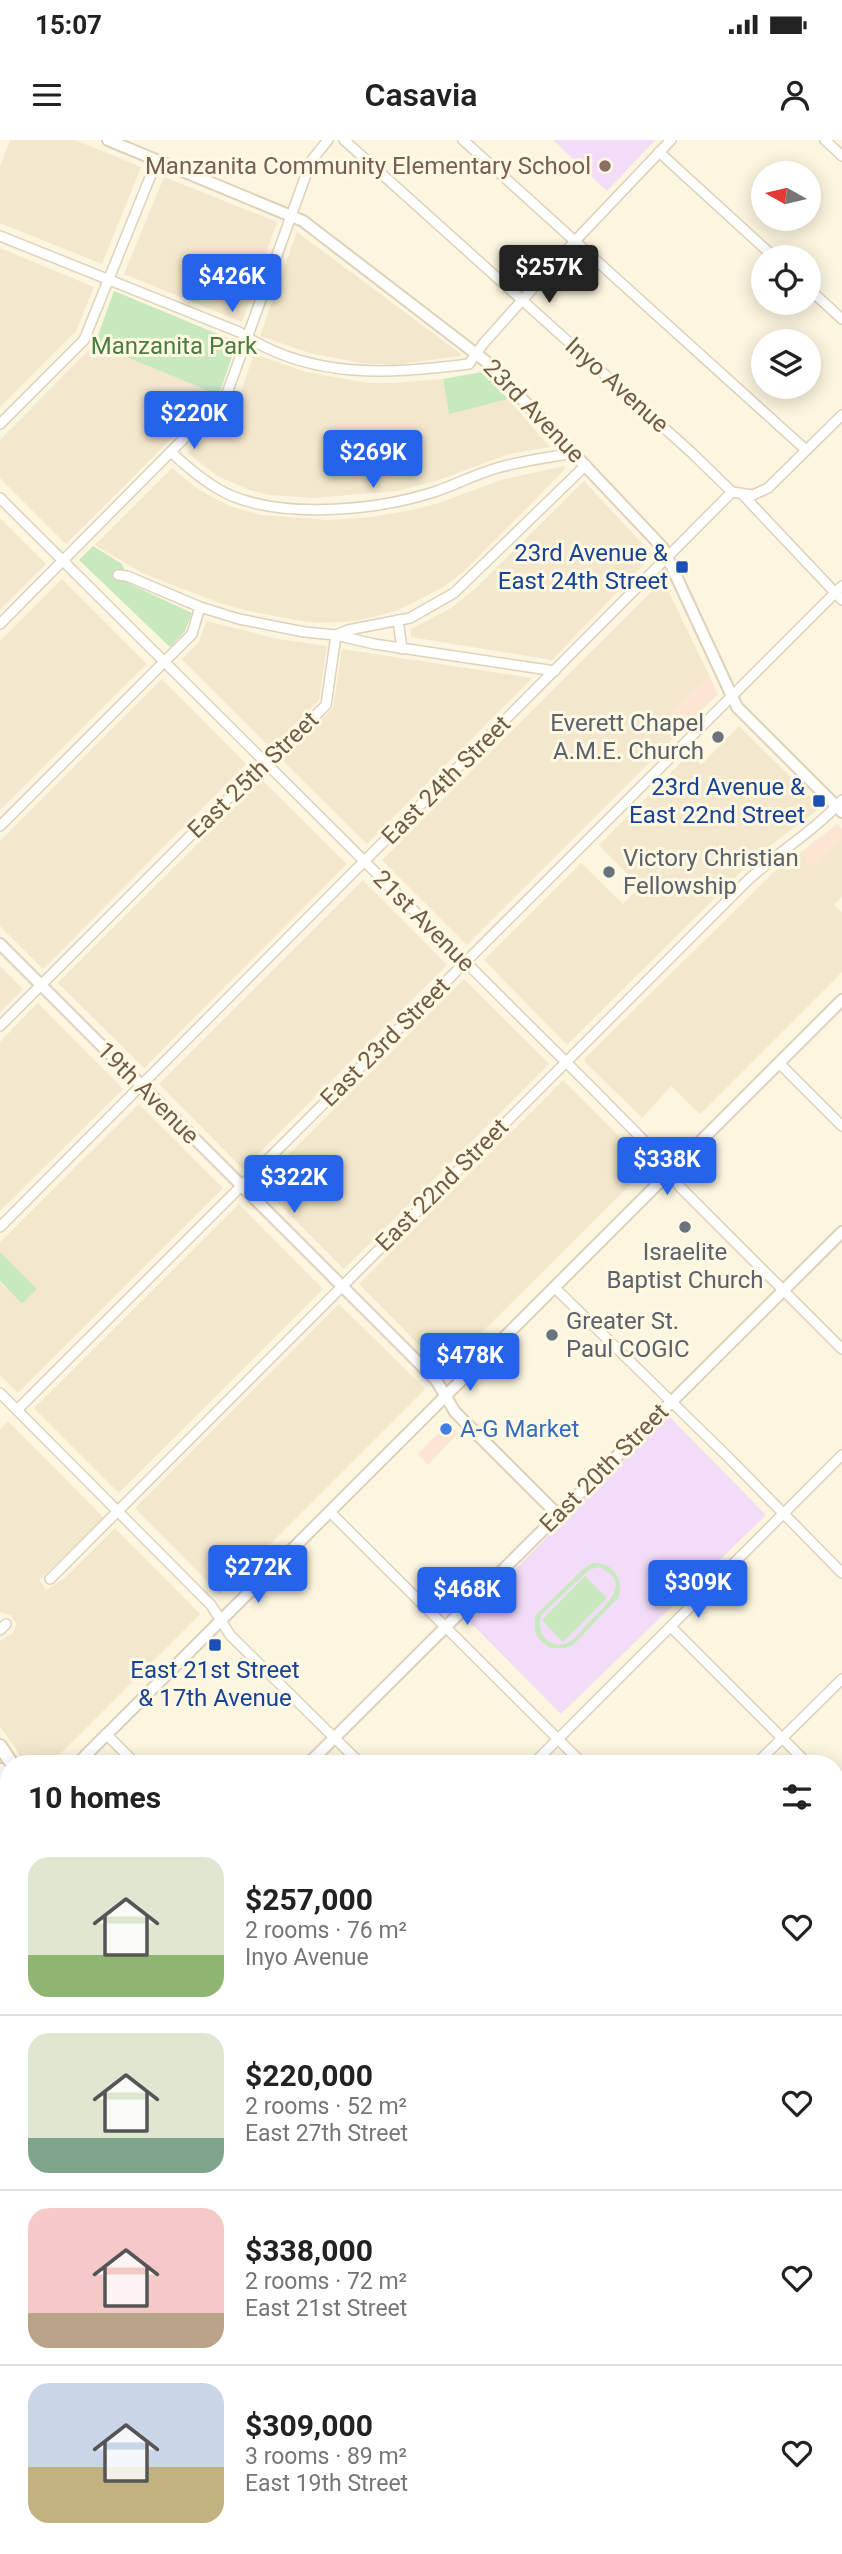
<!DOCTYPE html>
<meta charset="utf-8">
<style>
:root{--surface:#fff;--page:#f2f2f2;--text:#222;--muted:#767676;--line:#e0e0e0;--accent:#2563eb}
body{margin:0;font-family:Roboto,sans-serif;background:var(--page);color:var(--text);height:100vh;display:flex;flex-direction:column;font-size:26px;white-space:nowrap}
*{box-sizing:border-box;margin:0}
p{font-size:23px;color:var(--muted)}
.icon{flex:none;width:38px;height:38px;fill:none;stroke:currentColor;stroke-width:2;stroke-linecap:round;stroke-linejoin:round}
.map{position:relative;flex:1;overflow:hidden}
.sheet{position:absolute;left:0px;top:1615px;width:844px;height:800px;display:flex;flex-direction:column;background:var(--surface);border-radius:28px 28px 0 0;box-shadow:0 4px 18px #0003}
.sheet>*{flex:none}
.needle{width:46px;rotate:278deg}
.controls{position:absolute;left:751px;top:21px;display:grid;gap:14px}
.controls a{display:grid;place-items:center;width:70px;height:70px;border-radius:50%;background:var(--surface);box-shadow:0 4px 18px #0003;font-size:35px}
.price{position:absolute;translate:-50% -60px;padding:0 16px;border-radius:7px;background:var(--accent);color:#fff;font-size:23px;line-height:46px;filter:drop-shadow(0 2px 4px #0008)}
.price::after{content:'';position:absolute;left:50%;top:42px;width:21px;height:16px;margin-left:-10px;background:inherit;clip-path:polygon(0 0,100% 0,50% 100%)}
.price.current{background:#222;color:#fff}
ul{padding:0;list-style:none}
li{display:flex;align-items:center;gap:21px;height:175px;padding:0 28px}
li+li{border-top:2px solid var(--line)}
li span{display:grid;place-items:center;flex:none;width:196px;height:140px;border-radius:21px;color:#555}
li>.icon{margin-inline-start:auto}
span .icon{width:84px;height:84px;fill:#fffc;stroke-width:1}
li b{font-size:30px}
h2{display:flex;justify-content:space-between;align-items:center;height:84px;padding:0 28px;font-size:30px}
.status{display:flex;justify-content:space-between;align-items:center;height:49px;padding:0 35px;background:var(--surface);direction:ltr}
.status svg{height:19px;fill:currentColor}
header{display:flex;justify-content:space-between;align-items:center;height:91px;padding:0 28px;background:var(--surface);font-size:32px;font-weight:600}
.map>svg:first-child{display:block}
</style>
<div class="status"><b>15:07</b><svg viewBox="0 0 49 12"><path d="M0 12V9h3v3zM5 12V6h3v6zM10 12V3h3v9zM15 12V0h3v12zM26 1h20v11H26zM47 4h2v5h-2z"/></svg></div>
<header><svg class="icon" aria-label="menu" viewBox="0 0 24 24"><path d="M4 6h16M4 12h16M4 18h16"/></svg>Casavia<svg class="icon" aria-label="person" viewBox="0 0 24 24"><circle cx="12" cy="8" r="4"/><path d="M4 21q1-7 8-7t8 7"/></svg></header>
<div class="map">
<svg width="842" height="2414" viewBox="0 0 842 2414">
<rect width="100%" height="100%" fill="#fcf5df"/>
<g fill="#f3e8cd">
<path d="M10,0H75L141,27L102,124L0,83V26Z"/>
<path d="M164,37L277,82L242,182L124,134Z"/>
<path d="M297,92L461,214L460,216L393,225L361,223L310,213L260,196Z"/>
<path d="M0,108L94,147L76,191L0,267Z"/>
<path d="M95,204L216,254L66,404L0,338V300Z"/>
<path d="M254,214L306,232L368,243H395L443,239L449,273L508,259L550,307L509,314L436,341L396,351L312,358L269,355L250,350L217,336L188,313L237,263Z"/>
<path d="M564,326L565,329L538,357L463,432L445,446L399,470L357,481L320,483L302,481L252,472L220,463L142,433L95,405L172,328L199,350L229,366L261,375L327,380L371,377L408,371L439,363L501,340Z"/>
<path d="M584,341L653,415L552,520L411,497V489L451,468L475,449Z"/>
<path d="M0,378L46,424L0,470Z"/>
<path d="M62,439L147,524L0,670V501Z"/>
<path d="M663,440L709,535L672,571L686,586L467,805L382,720Z"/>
<path d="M207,481L277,499L327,506L319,560L271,608L182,519L198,503Z"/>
<path d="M342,509L532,538L367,704L282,620L333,568Z"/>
<path d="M162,539L246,624L43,829L0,786V701Z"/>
<path d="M739,586L821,667L757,716L567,905L484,820L581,723L623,764L640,747L599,705L690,613L701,625Z"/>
<path d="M262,640L347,724L144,928L58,843Z"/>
<path d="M842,698V757L834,765L842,772V832L700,974L671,946L642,978L585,922V918L774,732L801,712L815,726Z"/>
<path d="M363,740L447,825L243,1029L159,944Z"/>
<path d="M0,826L23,849L0,872Z"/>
<path d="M464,839L549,924L344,1129L259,1044Z"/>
<path d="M38,863L123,949L0,1071V902Z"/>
<path d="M563,940L649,1026L444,1230L359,1144Z"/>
<path d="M139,964L223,1048L18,1253L0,1235V1142L22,1164L37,1149L0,1112V1102Z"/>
<path d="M239,1064L323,1149L119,1353L34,1268Z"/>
<path d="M339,1164L425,1249L220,1454L135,1368Z"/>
<path d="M8,1281L104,1378L39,1440L46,1450L65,1438L115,1388L200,1474L50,1624H26L0,1586V1501L13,1493L17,1484L11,1475L0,1472V1290Z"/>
<path d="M0,1877L9,1890V2012L0,2018Z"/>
</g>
<g fill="#fce5d2">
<path d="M709,535L718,554L686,586L672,571Z"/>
<path d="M837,684L842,689V698L814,727L801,712Z"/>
<path d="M448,1283L458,1293L428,1325L418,1314Z"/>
<path d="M551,2406H614L621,2414H557Z"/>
</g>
<g fill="#f2dcf7">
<path d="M553,0H655L607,51Z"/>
<path d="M667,1274L766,1375L561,1574L467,1479Z"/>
</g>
<g fill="#c8e8be" fill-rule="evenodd">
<path d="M114,151L237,202L221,249L216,254L95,204Z"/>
<path d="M482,232L508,259L449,274L443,239Z"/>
<path d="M93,406L122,424L130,444L192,473L185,491L170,507L79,420Z"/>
<path d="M0,1112L37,1149L22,1164L0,1141Z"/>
<path d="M593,1423C613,1422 625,1440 618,1458L573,1505L565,1508H550L539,1499L535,1492V1476L583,1429ZM598,1427C635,1441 606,1465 590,1481C584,1487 578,1496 571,1501C552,1513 533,1493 542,1474L589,1430Z"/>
<path d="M585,1436L607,1458L563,1502L542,1480Z"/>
</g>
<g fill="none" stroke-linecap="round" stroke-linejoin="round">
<g stroke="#dfd2bb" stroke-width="12">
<g id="minor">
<path d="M344,0L692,313L732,352"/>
<path d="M463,0L806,310"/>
<path d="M825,0L842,16"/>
<path d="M659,12L774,117"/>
<path d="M0,96L239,192C310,240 388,234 469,224L483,204L575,101L671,0"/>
<path d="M808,148L842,179"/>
<path d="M0,284L84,200L157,20"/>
<path d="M171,312C189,329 209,346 232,356C289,379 380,370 437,351C457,344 476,334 497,328C522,321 549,317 575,313"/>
<path d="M742,354L842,460"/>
<path d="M0,358L594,950L660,1017L680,1047L842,1209"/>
<path d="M118,435L127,436L200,467L239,479L304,492L336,495L374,504L555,531"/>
<path d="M398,480L402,509"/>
<path d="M0,484L226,256L311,21L328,0"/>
<path d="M336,495L348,490L410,478L454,453L586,325"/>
<path d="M0,686L192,494L200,467"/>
<path d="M0,886L221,665L277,614L326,565L336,495"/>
<path d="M779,923L842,986"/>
<path d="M0,1087L732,352L753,355L768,348L842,275"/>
<path d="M554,1147L727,1316L842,1433"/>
<path d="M0,1253L211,1465L230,1495L361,1624"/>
<path d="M17,1270L842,446"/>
<path d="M330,1372L583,1624"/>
<path d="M50,1439L745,743C776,713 814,692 842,660"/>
<path d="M671,1487L808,1624"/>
<path d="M0,1490L6,1484"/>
<path d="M106,1594L136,1624"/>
<path d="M533,1624L842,1315"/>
<path d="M756,1624L842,1539"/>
<path d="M835,1650L842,1658"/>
<path d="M0,1672L9,1666"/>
<path d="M0,1852L9,1865"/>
<path d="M835,1875L842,1882"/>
<path d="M835,1994L842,1987"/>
<path d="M0,2034L9,2028"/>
<path d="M835,2097L842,2104"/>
<path d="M0,2388L9,2401"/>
<path d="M12,2406L17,2414"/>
<path d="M374,2406L379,2414"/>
<path d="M693,2406L701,2414"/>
</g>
</g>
<g stroke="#dfd2bb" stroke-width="14">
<g id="tertiary">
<path d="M108,0L303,81L488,223L663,408L737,567L842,672"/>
<path d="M0,804L436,1240L455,1272L557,1374"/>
<path d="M77,1624L842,860"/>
<path d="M308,1624L842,1092"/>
<path d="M0,1852L9,1847"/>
<path d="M0,2118L9,2132"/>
<path d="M0,2213L9,2207"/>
<path d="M835,2323L842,2330"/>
<path d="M193,2406L198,2414"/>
</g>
</g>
<g stroke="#e1d1b6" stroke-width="16">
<g id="secondary">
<path d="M0,1606L12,1624"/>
<path d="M0,1630L9,1643"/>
<path d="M835,1770L842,1763"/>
<path d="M540,2406L545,2414"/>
<path d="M240,2414L251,2406"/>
<path d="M505,2414L516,2406"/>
</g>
</g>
<g stroke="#fff" stroke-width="18">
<g id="primary">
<path d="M835,2219L842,2211"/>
<path d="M647,2414L653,2406"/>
</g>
</g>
<use href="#minor" stroke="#fff" stroke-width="9"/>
<use href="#tertiary" stroke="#fff" stroke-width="10"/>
<use href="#secondary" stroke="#fff" stroke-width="12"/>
<use href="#primary" stroke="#fbe597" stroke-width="14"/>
</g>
<circle fill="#8d6e63" stroke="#fff9e4" stroke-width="2.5" cx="605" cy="26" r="7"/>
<g fill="#1a4fb4" stroke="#fff9e4" stroke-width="2.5">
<rect x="675" y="420" width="14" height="14" rx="3.5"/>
<rect x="812" y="654" width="14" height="14" rx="3.5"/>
<rect x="208" y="1498" width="14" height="14" rx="3.5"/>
</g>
<g fill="#6b7280" stroke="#fff9e4" stroke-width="2.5">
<circle cx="718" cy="597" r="7"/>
<circle cx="609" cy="732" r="7"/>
<circle cx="685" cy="1087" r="7"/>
<circle cx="552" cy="1195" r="7"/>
</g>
<circle fill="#3f7fe0" stroke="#fff9e4" stroke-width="2.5" cx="446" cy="1289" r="7"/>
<g text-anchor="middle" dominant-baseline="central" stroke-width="6" stroke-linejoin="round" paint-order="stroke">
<g font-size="24" fill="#785e54" stroke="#fff9e4" text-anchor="end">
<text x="591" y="26">Manzanita Community Elementary School</text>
</g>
<g font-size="24" fill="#4a7d42" stroke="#fff9e4">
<text x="174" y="206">Manzanita Park</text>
</g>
<g font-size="24" fill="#715d47" stroke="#fff9e4">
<text transform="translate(617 245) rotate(42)">Inyo Avenue</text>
<text transform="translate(534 271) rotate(46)">23rd Avenue</text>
<text transform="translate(253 635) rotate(-44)">East 25th Street</text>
<text transform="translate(446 640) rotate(-45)">East 24th Street</text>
<text transform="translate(424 781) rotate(45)">21st Avenue</text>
<text transform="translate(385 902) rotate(-45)">East 23rd Street</text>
<text transform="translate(148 953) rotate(45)">19th Avenue</text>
<text transform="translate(442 1045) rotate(-45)">East 22nd Street</text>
<text transform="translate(604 1328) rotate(-45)">East 20th Street</text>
</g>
<g font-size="24" fill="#164399" stroke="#fff9e4" text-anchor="end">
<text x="668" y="413">23rd Avenue &amp;<tspan x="668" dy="28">East 24th Street</tspan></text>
<text x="805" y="647">23rd Avenue &amp;<tspan x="805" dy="28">East 22nd Street</tspan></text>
<text x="215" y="1530" text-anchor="middle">East 21st Street<tspan x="215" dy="28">&amp; 17th Avenue</tspan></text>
</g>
<g font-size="24" fill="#5b616d" stroke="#fff9e4" text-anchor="start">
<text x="704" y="583" text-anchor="end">Everett Chapel<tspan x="704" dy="28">A.M.E. Church</tspan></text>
<text x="623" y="718">Victory Christian<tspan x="623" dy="28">Fellowship</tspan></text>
<text x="685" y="1112" text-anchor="middle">Israelite<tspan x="685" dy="28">Baptist Church</tspan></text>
<text x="566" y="1181">Greater St.<tspan x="566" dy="28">Paul COGIC</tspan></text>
</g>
<g font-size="24" fill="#366cbe" stroke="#fff9e4" text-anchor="start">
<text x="460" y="1289">A-G Market</text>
</g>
</g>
</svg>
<div class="controls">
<a><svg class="needle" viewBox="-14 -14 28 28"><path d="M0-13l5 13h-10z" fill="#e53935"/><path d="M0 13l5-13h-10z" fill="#767676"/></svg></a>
<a><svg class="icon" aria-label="locate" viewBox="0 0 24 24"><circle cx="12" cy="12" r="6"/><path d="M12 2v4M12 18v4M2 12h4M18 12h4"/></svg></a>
<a><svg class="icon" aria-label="layers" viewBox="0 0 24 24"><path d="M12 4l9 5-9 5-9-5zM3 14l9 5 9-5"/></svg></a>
</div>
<b class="price current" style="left:549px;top:165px">$257K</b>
<b class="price" style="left:232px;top:174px">$426K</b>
<b class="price" style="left:194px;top:311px">$220K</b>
<b class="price" style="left:373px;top:350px">$269K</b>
<b class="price" style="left:667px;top:1057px">$338K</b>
<b class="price" style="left:294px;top:1075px">$322K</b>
<b class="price" style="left:470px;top:1253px">$478K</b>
<b class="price" style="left:258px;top:1465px">$272K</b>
<b class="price" style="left:698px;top:1480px">$309K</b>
<b class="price" style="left:467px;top:1487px">$468K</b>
<section class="sheet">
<h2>10 homes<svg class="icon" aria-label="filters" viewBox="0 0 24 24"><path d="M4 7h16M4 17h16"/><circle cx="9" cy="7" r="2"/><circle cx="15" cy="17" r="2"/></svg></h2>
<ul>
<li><span style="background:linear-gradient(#dfe7d0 70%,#8fb573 0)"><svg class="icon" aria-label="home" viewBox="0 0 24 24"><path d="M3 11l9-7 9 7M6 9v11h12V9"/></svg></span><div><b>$257,000</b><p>2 rooms · 76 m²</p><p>Inyo Avenue</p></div><svg class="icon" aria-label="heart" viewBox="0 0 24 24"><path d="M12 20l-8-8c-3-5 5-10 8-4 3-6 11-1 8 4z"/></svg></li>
<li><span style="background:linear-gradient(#dfe7d0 75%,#7fa58c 0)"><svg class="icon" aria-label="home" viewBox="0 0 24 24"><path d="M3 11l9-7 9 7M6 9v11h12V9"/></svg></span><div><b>$220,000</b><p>2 rooms · 52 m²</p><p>East 27th Street</p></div><svg class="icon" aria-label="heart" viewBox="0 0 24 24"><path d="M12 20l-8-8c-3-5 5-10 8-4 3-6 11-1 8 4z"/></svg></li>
<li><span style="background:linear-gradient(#f6c9c9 75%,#b9a48a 0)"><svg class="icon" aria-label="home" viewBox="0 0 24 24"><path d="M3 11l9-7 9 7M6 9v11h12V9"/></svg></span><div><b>$338,000</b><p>2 rooms · 72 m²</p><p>East 21st Street</p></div><svg class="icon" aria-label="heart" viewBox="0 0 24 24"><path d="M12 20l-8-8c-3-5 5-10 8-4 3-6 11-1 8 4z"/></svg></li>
<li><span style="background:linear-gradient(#c9d6e8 60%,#c2b280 0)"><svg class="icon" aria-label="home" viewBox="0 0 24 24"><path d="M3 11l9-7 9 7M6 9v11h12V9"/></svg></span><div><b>$309,000</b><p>3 rooms · 89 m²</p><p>East 19th Street</p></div><svg class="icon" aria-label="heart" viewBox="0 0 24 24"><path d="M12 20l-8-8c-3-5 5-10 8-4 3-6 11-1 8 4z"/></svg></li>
</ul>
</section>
</div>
